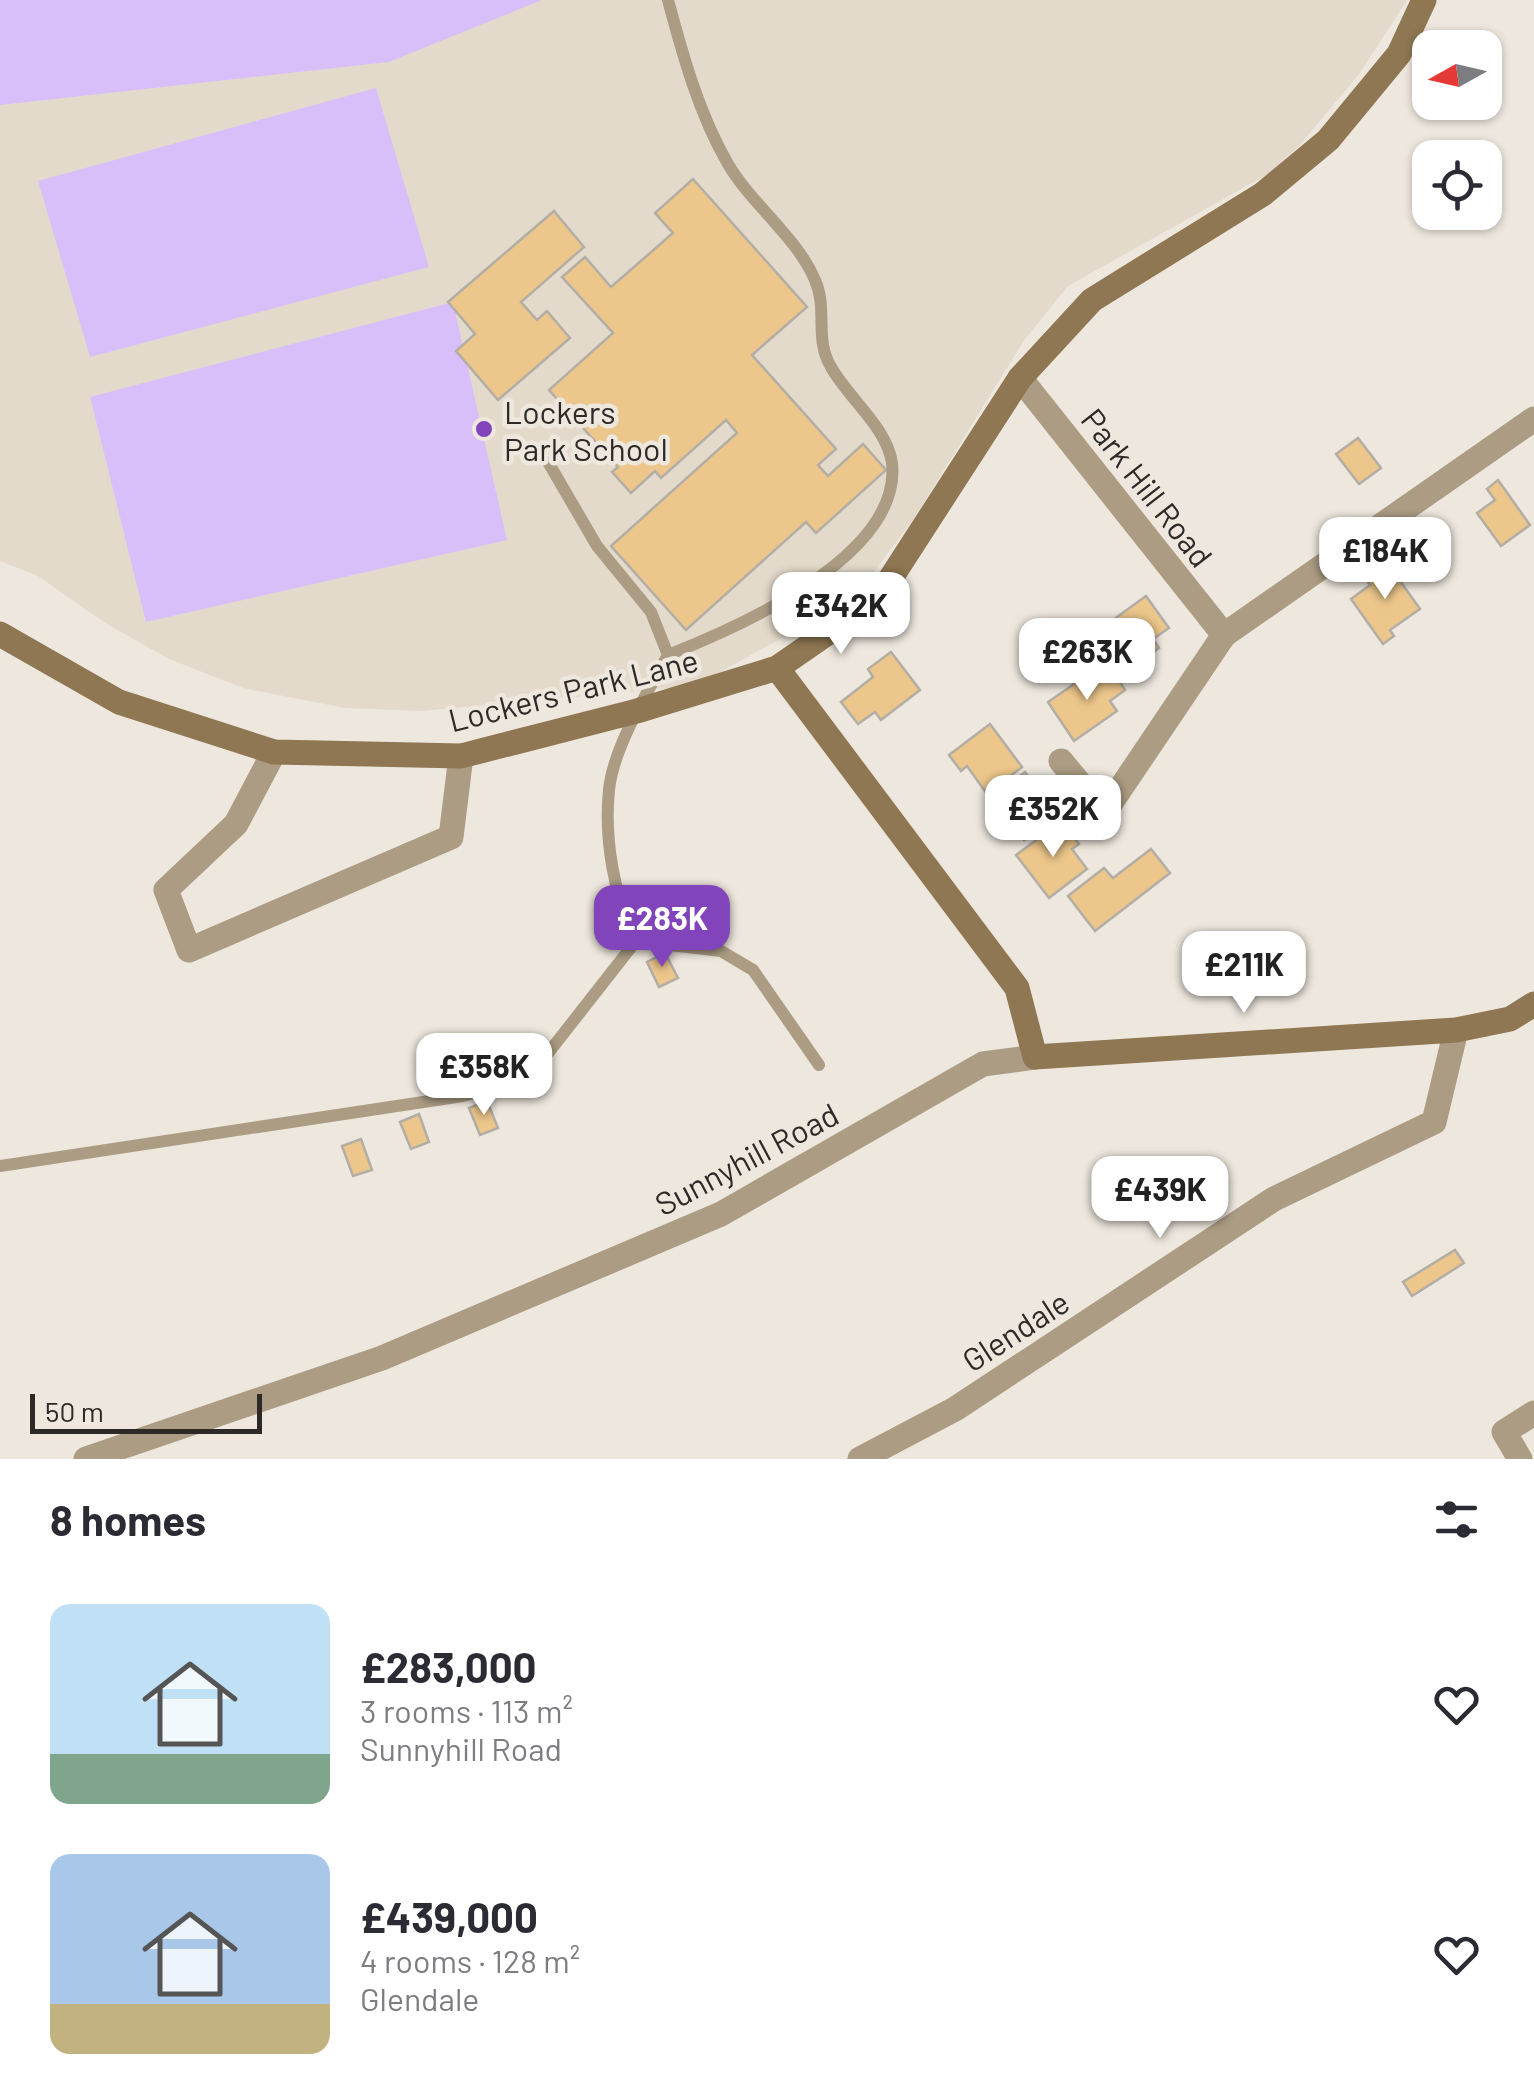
<!DOCTYPE html>
<meta charset="utf-8">
<style>
:root{--surface:#fff;--page:#f2f2f3;--text:#2b2b33;--muted:#7c7c81;--accent:#8244ba}
body{margin:0;font-family:Barlow,sans-serif;background:var(--page);color:var(--text);height:100vh;display:flex;flex-direction:column;font-size:38px;white-space:nowrap}
*{box-sizing:border-box;margin:0}
p{font-size:32px;color:var(--muted)}
.icon{flex:none;width:55px;height:55px;fill:none;stroke:currentColor;stroke-width:2;stroke-linecap:round;stroke-linejoin:round}
.map{position:relative;height:1459px;overflow:hidden}
.drawer{display:flex;flex-direction:column;background:var(--surface);flex:1}
.drawer>*{flex:none}
.needle{width:65px;rotate:262deg}
.fabs{position:absolute;left:1412px;top:30px;display:grid;gap:20px}
.fabs a{display:grid;place-items:center;width:90px;height:90px;border-radius:20px;background:var(--surface);box-shadow:0 2px 8px #0004;font-size:50px}
.scale{position:absolute;left:30px;bottom:25px;width:232px;box-sizing:border-box;padding-left:10px;border:5px solid #2c2926;border-top:0;font-size:28px;line-height:35px;white-space:nowrap;color:#2c2926;-webkit-text-stroke:8px #ede7dd;paint-order:stroke}
.price{position:absolute;translate:-50% -85px;padding:0 22px;border-radius:20px;background:#fff;color:#222;font-size:32px;line-height:65px;filter:drop-shadow(0 2px 5px #0008)}
.price::after{content:'';position:absolute;left:50%;top:60px;width:30px;height:22px;margin-left:-15px;background:inherit;clip-path:polygon(0 0,100% 0,50% 100%)}
.price.selected{background:var(--accent);color:#fff}
ul{padding:0;list-style:none}
li{display:flex;align-items:center;gap:30px;height:250px;padding:0 50px}
li span{display:grid;place-items:center;flex:none;width:280px;height:200px;border-radius:20px;color:#555}
li>.icon{margin-inline-start:auto}
span .icon{width:120px;height:120px;fill:#fffc;stroke-width:1}
li b{font-size:42px}
h2{display:flex;justify-content:space-between;align-items:center;height:120px;padding:0 50px;font-size:42px}
.map>svg:first-child{display:block}
</style>
<div class="map">
<svg width="1534" height="1459" viewBox="0 0 1534 1459">
<rect width="100%" height="100%" fill="#ede7dd"/>
<path fill="#e4dacb" d="M0,0H1407L1360,73L1299,146L1270,173L1068,286L1025,339L913,520L867,581L827,613L695,686L421,711L345,708L243,688L169,659L105,623L38,576L0,561Z"/>
<g fill="#d9bff9">
<path d="M0,0H542L389,62L0,105Z"/>
<path d="M376,88L429,267L90,357L38,181Z"/>
<path d="M453,302L507,540L146,622L90,397Z"/>
</g>
<g fill="#ecc68b" stroke="#b3aea5" stroke-width="2.5">
<path d="M693,179L807,307L752,355L836,449L818,465L828,476L863,444L886,470L816,533L806,522L686,630L611,546L737,433L726,420L661,478L655,471L631,493L612,472L618,467L549,390L613,333L562,277L585,257L611,287L673,233L655,213Z"/>
<path d="M554,211L584,247L521,302L537,320L547,311L570,338L498,400L456,351L475,334L448,302Z"/>
<path d="M1358,438L1381,468L1359,484L1336,454Z"/>
<path d="M1498,480L1530,525L1501,546L1477,513L1495,500L1487,489Z"/>
<path d="M1386,561L1420,609L1390,630L1394,636L1383,644L1351,599L1370,585L1364,577Z"/>
<path d="M1146,596L1169,628L1153,639L1159,648L1135,666L1106,625Z"/>
<path d="M891,652L920,690L881,720L875,712L858,724L841,702L873,677L868,669Z"/>
<path d="M1111,668L1125,690L1110,701L1117,711L1074,741L1048,702L1090,673L1095,680Z"/>
<path d="M990,724L1022,767L987,794L967,766L961,771L949,755Z"/>
<path d="M1025,772L1045,799L1036,806L1048,822L1024,840L992,798Z"/>
<path d="M1062,821L1079,844L1072,849L1087,869L1049,898L1016,855Z"/>
<path d="M1151,849L1170,873L1095,931L1068,896L1104,868L1113,878Z"/>
<path d="M665,953L678,978L659,987L647,962Z"/>
<path d="M487,1101L498,1128L480,1135L469,1108Z"/>
<path d="M419,1114L429,1142L411,1149L400,1122Z"/>
<path d="M361,1139L372,1170L353,1176L342,1146Z"/>
<path d="M1455,1250L1464,1263L1412,1296L1403,1282Z"/>
</g>
<g fill="none" stroke-linecap="round" stroke-linejoin="round">
<g stroke="#ab9c83" stroke-width="12">
<path d="M548,462L597,546L651,612L668,655C648,691 613,748 609,790C604,838 614,898 636,941L721,951L753,970L819,1065"/>
<path d="M668,655C739,627 902,556 892,463C887,427 848,398 831,367C814,339 828,309 815,280C797,237 752,205 728,164C699,114 683,56 668,0"/>
<path d="M0,1166L463,1096L512,1082L538,1066L636,941"/>
</g>
<g stroke="#ab9c83" stroke-width="25">
<path d="M1020,378L1224,635"/>
<path d="M274,752L236,824L166,890L189,950L451,837L461,756"/>
<path d="M1061,761L1104,813L1224,635L1534,419"/>
<path d="M86,1459L382,1358L721,1214L983,1064L1035,1057"/>
<path d="M860,1459L955,1409L1274,1199L1434,1122L1456,1030"/>
<path d="M1520,1459L1504,1432L1534,1413"/>
</g>
<g stroke="#8e7752" stroke-width="25">
<path d="M0,634L119,702L274,752L461,756L637,711L777,668L878,598L1020,378L1092,300L1263,194L1328,140L1399,54L1424,0"/>
<path d="M777,668L1017,988L1035,1057L1456,1030L1510,1019L1534,1004"/>
</g>
</g>
<circle fill="#8244ba" stroke="#ede7dd" stroke-width="4" cx="484" cy="429" r="10"/>
<g text-anchor="middle" dominant-baseline="central" stroke-width="9" stroke-linejoin="round" paint-order="stroke">
<g font-size="32" fill="#2c2926" stroke="#ede7dd" text-anchor="start">
<text x="504" y="411">Lockers<tspan x="504" dy="37">Park School</tspan></text>
</g>
<g font-size="32" fill="#2c2926" stroke="#ede7dd">
<text transform="translate(1148 487) rotate(52)">Park Hill Road</text>
<text transform="translate(573 689) rotate(-14)">Lockers Park Lane</text>
<text transform="translate(746 1158) rotate(-28)">Sunnyhill Road</text>
<text transform="translate(1015 1330) rotate(-33)">Glendale</text>
</g>
</g>
</svg>
<div class="fabs">
<a><svg class="needle" viewBox="-14 -14 28 28"><path d="M0-13l5 13h-10z" fill="#e53935"/><path d="M0 13l5-13h-10z" fill="#7c7c81"/></svg></a>
<a><svg class="icon" aria-label="locate" viewBox="0 0 24 24"><circle cx="12" cy="12" r="6"/><path d="M12 2v4M12 18v4M2 12h4M18 12h4"/></svg></a>
</div>
<div class="scale">50 m</div>
<b class="price" style="left:1385px;top:602px">£184K</b>
<b class="price" style="left:841px;top:657px">£342K</b>
<b class="price" style="left:1087px;top:703px">£263K</b>
<b class="price" style="left:1053px;top:860px">£352K</b>
<b class="price selected" style="left:662px;top:970px">£283K</b>
<b class="price" style="left:1244px;top:1016px">£211K</b>
<b class="price" style="left:484px;top:1118px">£358K</b>
<b class="price" style="left:1160px;top:1241px">£439K</b>
</div>
<section class="drawer">
<h2>8 homes<svg class="icon" aria-label="filters" viewBox="0 0 24 24"><path d="M4 7h16M4 17h16"/><circle cx="9" cy="7" r="2"/><circle cx="15" cy="17" r="2"/></svg></h2>
<ul>
<li><span style="background:linear-gradient(#bfe0f5 75%,#7fa58c 0)"><svg class="icon" aria-label="home" viewBox="0 0 24 24"><path d="M3 11l9-7 9 7M6 9v11h12V9"/></svg></span><div><b>£283,000</b><p>3 rooms · 113 m²</p><p>Sunnyhill Road</p></div><svg class="icon" aria-label="heart" viewBox="0 0 24 24"><path d="M12 20l-8-8c-3-5 5-10 8-4 3-6 11-1 8 4z"/></svg></li>
<li><span style="background:linear-gradient(#a9c7e8 75%,#c2b280 0)"><svg class="icon" aria-label="home" viewBox="0 0 24 24"><path d="M3 11l9-7 9 7M6 9v11h12V9"/></svg></span><div><b>£439,000</b><p>4 rooms · 128 m²</p><p>Glendale</p></div><svg class="icon" aria-label="heart" viewBox="0 0 24 24"><path d="M12 20l-8-8c-3-5 5-10 8-4 3-6 11-1 8 4z"/></svg></li>
</ul>
</section>
